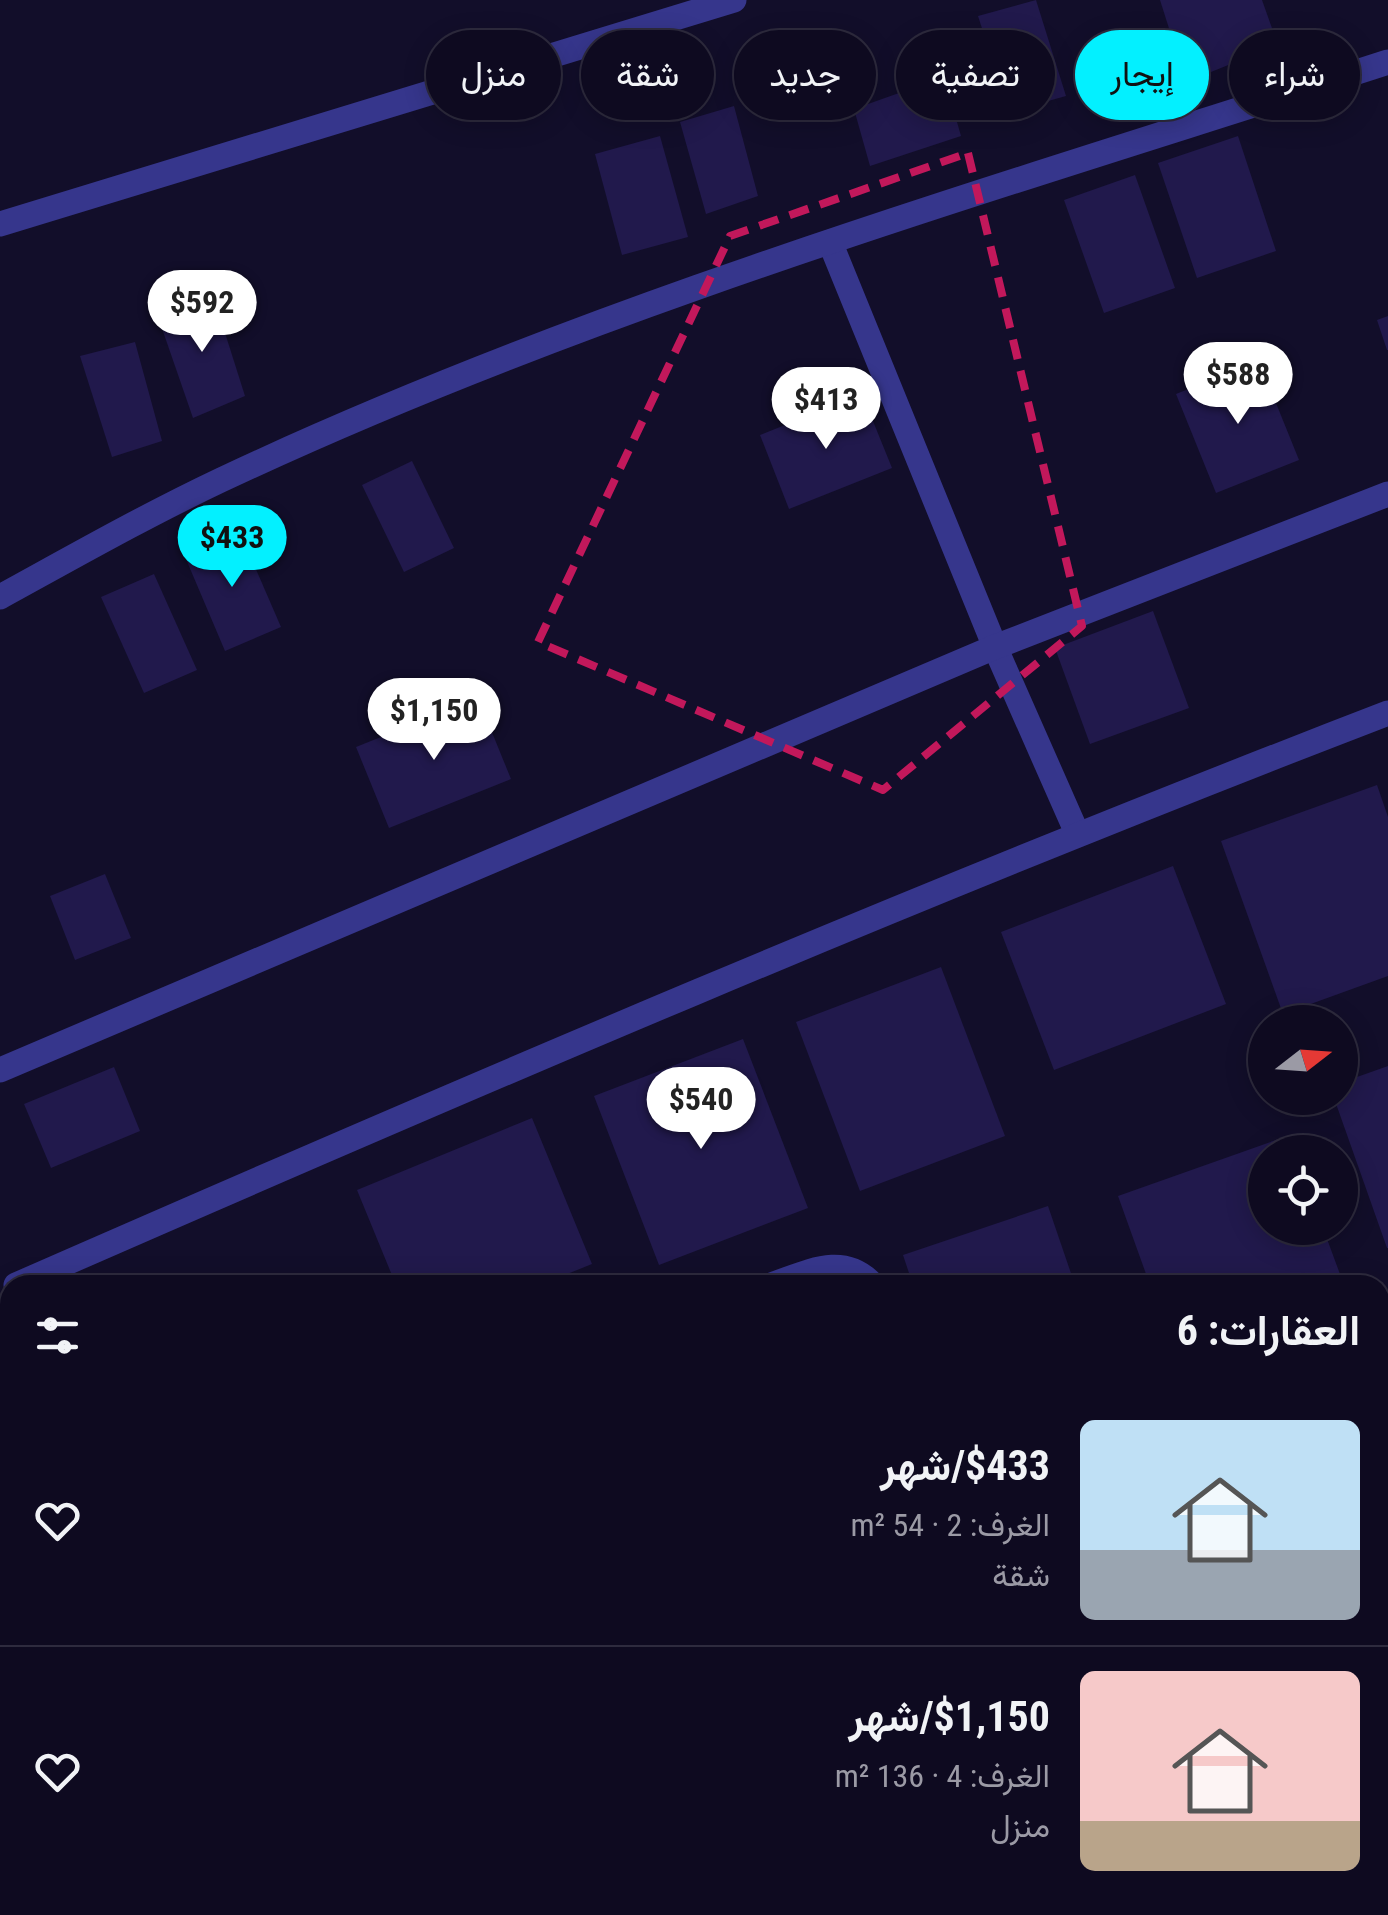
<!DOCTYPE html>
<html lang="ar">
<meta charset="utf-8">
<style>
:root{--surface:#0e0a20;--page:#171329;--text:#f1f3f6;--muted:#9b9aa5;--line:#2e2b3e;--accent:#03f0ff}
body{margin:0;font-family:"Roboto Condensed",Vazirmatn,sans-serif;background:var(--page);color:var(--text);direction:rtl;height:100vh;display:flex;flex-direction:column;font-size:38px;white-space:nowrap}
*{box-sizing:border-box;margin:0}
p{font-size:32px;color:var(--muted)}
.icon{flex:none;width:55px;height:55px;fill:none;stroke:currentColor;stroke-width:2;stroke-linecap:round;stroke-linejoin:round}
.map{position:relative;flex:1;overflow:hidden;direction:ltr}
.drawer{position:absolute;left:0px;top:1275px;width:1390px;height:640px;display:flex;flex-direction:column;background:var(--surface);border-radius:30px 30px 0 0;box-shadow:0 5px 25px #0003,0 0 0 2px var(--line);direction:rtl}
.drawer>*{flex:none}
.hud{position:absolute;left:30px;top:30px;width:1330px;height:90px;direction:rtl;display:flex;gap:20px}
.needle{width:65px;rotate:73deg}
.controls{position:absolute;left:1248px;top:1005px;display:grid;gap:20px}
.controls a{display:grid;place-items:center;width:110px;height:110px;border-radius:50%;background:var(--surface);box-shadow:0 5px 25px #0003,0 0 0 2px var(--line);font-size:50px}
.price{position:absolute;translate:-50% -85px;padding:0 22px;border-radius:35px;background:#fff;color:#222;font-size:32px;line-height:65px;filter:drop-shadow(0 2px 5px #0008)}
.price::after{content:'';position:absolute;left:50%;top:60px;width:30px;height:22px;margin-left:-15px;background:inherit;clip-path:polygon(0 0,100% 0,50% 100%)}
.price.on{background:var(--accent);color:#111}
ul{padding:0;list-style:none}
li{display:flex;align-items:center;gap:30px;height:250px;padding:0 30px}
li+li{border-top:2px solid var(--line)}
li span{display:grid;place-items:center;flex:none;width:280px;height:200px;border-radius:15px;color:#555}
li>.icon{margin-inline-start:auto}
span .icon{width:120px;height:120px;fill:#fffc;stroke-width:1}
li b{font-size:42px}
h2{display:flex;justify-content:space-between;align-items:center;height:120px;padding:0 30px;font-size:42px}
.tag{padding:0 35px;border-radius:45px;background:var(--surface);box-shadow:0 5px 25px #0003,0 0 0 2px var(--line);font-size:35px;line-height:90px}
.tag.on{background:var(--accent);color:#111}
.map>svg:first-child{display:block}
</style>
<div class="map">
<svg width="1388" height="1915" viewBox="0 0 1388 1915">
<rect width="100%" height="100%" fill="#120e2a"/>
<g fill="#21194c">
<path d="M1036,0L1066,96L1009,112L978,16Z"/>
<path d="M1160,0H1262L1278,45L1186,82Z"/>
<path d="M944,77L961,136L870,166L854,109Z"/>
<path d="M734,106L758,196L706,214L680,122Z"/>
<path d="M660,136L688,237L622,255L595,154Z"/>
<path d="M1238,136L1276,251L1197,278L1158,163Z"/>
<path d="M1135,175L1175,288L1104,313L1064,200Z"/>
<path d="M213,295L245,396L193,418L157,314Z"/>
<path d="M1388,316V350H1387L1377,320Z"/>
<path d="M135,342L162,441L112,457L80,356Z"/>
<path d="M1259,361L1299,460L1216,493L1176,394Z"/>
<path d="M862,394L892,468L789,509L760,435Z"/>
<path d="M412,461L454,548L404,572L362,485Z"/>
<path d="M238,528L281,627L225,651L183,552Z"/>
<path d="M154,574L197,670L144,693L101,597Z"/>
<path d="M1153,611L1189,708L1090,744L1055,648Z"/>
<path d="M478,698L511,779L389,828L356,747Z"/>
<path d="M1377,785L1388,817V976L1283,1014L1221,841Z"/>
<path d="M1173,866L1226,1004L1054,1070L1001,932Z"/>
<path d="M105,874L131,938L75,960L50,896Z"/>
<path d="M941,967L1005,1136L860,1191L796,1022Z"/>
<path d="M743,1039L808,1208L659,1265L594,1096Z"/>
<path d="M1388,1066V1248H1387L1334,1098H1340V1083Z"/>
<path d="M114,1067L140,1131L51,1168L24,1104Z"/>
<path d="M532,1118L592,1264L540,1285H396L357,1190Z"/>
<path d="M1290,1135L1296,1152H1265V1228H1323L1344,1285H1150L1118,1196Z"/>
<path d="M1048,1206L1075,1285H913L903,1255Z"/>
<path d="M1388,1578V1726L1380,1706V1581Z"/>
<path d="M217,1905H266L269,1915H221Z"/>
<path d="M709,1905H822L827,1915H686Z"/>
<path d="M944,1905H1069L1044,1915H948Z"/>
</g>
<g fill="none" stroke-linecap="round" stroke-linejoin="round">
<path stroke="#36368c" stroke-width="15" d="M1380,1490L1388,1487"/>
<g stroke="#36368c" stroke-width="25">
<path d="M0,224L734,0"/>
<path d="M830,242L995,647L1077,833"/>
<path d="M0,597C73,557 145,516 221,480C592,305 998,188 1388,62"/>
<path d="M0,1070L995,647L1388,494"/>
<path d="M16,1285C470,1086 925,891 1388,713"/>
<path d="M771,1285C807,1273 843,1252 873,1285"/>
<path d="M0,1329L10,1366"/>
<path d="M1380,1357L1388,1354"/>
<path d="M0,1839L10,1877"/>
<path d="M1380,1847L1388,1844"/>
<path d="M17,1905L20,1915"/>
<path d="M150,1905L153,1915"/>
<path d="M586,1905L590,1915"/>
<path d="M900,1905L904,1915"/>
<path d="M1213,1915L1237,1905"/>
</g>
<g stroke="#6e70ff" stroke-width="25">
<path d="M0,1557L10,1596"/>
<path d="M91,1905L94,1915"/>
</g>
</g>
<path fill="none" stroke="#c2185b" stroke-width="8" stroke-dasharray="20 12" stroke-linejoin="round" d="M968,153L1082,626L883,790L538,642L730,236Z"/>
</svg>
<div class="controls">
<a><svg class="needle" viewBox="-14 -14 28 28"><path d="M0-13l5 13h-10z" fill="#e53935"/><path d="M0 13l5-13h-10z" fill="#9b9aa5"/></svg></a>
<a><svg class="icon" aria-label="locate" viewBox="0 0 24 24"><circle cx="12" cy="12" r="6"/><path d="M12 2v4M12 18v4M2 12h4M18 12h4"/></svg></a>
</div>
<b class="price" style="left:202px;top:355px">$592</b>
<b class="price" style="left:1238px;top:427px">$588</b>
<b class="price" style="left:826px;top:452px">$413</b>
<b class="price on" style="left:232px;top:590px">$433</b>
<b class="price" style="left:434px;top:763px">$1,150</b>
<b class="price" style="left:701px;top:1152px">$540</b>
<div class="hud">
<a class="tag">شراء</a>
<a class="tag on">إيجار</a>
<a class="tag">تصفية</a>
<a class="tag">جديد</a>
<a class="tag">شقة</a>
<a class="tag">منزل</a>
</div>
<section class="drawer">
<h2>العقارات: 6<svg class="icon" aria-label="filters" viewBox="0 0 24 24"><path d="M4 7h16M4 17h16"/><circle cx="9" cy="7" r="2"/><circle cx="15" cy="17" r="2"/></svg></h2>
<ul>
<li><span style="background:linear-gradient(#bfe0f5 65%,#9aa5b1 0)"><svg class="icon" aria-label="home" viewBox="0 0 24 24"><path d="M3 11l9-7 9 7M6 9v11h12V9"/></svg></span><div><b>$433/شهر</b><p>الغرف: 2 · 54 m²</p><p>شقة</p></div><svg class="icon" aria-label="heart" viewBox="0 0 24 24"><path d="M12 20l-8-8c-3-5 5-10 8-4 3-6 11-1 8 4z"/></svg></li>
<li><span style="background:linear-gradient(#f6c9c9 75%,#b9a48a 0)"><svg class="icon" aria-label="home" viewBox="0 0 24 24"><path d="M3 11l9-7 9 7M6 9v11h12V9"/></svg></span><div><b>$1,150/شهر</b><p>الغرف: 4 · 136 m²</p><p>منزل</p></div><svg class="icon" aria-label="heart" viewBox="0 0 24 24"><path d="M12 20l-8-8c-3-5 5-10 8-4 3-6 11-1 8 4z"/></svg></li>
</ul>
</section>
</div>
